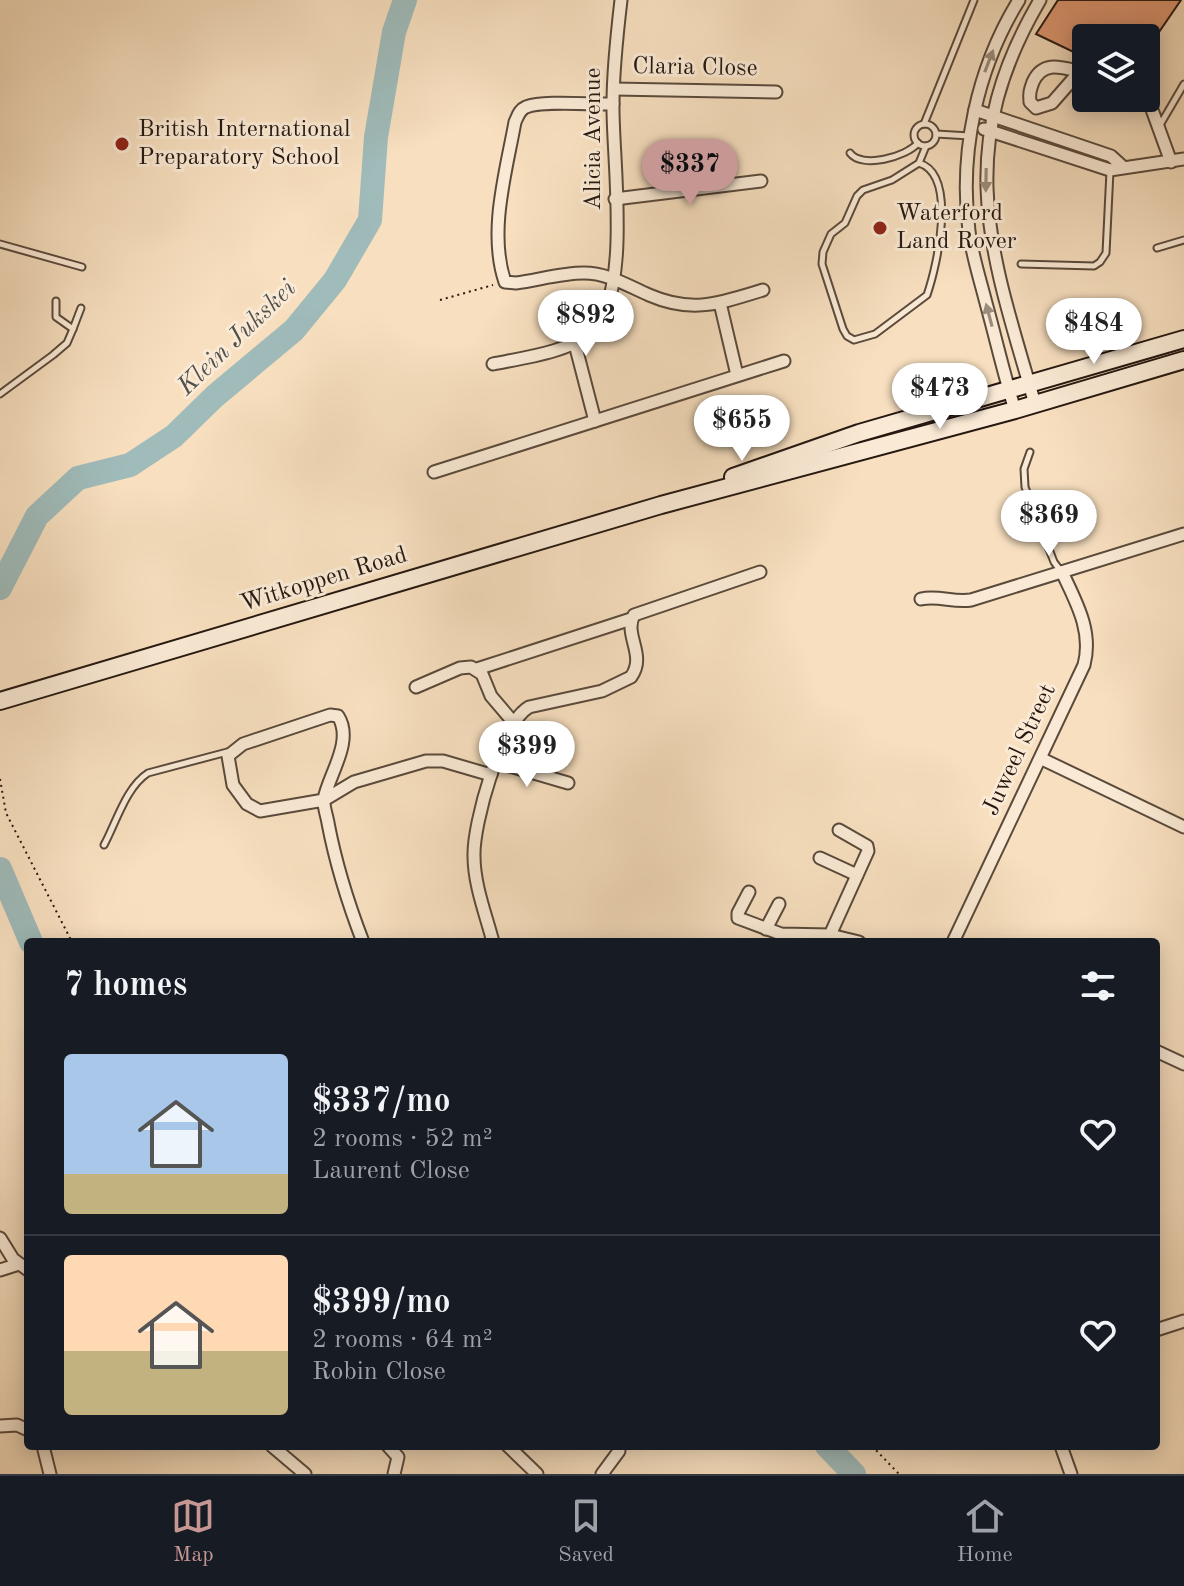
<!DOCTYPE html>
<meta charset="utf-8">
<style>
:root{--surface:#171b24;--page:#20242c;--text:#f1f3f6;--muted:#9ea1a6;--line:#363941;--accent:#c59692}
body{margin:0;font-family:"Old Standard TT",serif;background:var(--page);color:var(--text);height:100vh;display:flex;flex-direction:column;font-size:30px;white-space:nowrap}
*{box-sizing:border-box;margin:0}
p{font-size:26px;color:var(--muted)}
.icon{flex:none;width:44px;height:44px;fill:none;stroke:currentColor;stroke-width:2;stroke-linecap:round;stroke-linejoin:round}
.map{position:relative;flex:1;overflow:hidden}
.details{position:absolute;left:24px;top:938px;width:1136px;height:512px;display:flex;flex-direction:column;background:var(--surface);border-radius:8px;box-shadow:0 4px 20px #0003}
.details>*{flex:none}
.fabs{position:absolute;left:1072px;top:24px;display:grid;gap:16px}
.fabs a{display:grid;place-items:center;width:88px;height:88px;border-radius:8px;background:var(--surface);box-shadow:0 4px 20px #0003;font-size:40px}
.price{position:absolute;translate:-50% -68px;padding:0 18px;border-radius:28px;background:#fff;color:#222;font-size:26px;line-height:52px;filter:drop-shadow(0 2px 4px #0008)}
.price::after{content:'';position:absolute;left:50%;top:48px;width:24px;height:18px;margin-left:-12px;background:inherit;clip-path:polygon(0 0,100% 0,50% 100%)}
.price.on{background:var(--accent);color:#111}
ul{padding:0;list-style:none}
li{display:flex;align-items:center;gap:24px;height:200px;padding:0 40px}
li+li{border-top:2px solid var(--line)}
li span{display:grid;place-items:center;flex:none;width:224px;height:160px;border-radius:8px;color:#555}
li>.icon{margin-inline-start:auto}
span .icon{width:96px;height:96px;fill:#fffc;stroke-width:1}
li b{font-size:34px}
h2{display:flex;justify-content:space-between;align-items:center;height:96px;padding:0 40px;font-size:34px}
.menu{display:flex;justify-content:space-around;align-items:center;height:112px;border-top:2px solid var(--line);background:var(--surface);font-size:22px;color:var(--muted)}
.menu a{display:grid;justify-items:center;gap:4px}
.menu .on{color:var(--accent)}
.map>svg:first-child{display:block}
</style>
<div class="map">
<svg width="1184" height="1474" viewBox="0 0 1184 1474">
<rect width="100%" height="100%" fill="#f7dfbf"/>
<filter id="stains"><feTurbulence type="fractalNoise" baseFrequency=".0025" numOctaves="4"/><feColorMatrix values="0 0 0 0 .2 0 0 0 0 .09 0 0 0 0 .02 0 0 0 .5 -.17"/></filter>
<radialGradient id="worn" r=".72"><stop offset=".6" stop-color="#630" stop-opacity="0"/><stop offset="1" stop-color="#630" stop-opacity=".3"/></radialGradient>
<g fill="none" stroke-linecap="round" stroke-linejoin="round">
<g stroke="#9fbbba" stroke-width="24">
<path d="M0,588L37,516L78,478L130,465L174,436L215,396L294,330L335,280L370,220L376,137L394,32L405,0"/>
<path d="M0,869L31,942"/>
<path d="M827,1446L854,1474"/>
</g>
</g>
<path fill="#e09974" stroke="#261811" stroke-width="2" d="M1058,0H1181L1146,51V38H1086V58L1036,34Z"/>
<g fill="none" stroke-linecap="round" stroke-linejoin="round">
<g stroke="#5a4a3c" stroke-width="9">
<g id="service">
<path d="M924,124L974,0"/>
<circle cx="925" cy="135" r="11"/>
<path d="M1160,125L1184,84"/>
<path d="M936,134L970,136"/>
<path d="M850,153C862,169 906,157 918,143"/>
<path d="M919,163C958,175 937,266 927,295L875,334L854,340L847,336L843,329L822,264L823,252L831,234L845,223L857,196L863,190L892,180L919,163L926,146"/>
<path d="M0,244L82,267"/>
<path d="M1157,248L1184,240"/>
<path d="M1021,264L1094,266L1100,262L1106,253L1110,171"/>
<path d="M73,329L81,308"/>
<path d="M0,394L53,355L67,343L73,329L56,317V301"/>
<path d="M1030,452L1024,469L1025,487L1054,562L1060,570"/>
<path d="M104,845C116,823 126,787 148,773L231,751"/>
</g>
</g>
<g stroke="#5a4a3c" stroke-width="15">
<g id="minor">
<path d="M1083,73L1073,79L1052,103L1036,108L1030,102C1029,94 1030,90 1033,82C1044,58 1065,69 1086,73"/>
<path d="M614,89L776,92"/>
<path d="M1146,93L1171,162"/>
<path d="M613,104C592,105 544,100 526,107C519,110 518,116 515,122C506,172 488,232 505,282L516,283C538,280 562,273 584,273C608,273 628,286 649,295C693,314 720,303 763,290"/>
<path d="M975,110L1111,156L1123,167"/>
<path d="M984,129L1110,170L1184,159"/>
<path d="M615,199L761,181"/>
<path d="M720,303L737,375"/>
<path d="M575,344L595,421"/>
<path d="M493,364C522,358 570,352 591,332C633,294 612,159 613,104C613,70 617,34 621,0"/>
<path d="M1035,404C990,250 952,150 1040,0"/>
<path d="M1015,410C1004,375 996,339 986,303C980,279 972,255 969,231C959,152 977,68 1019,0"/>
<path d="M434,472L784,361"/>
<path d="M921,599C938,595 954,603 971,600L1184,534"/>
<path d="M477,669L631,619"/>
<path d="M416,687L460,668L471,667L482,674L491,696L514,723"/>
<path d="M1042,759L1184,827"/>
<path d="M496,762L568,783"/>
<path d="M820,858L857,875"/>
<path d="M749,892L738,913V918L781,934L830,935L859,942"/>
<path d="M766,929L779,904"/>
<path d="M830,935L868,851L867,846L839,830"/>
<path d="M363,942C348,903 336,865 328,823C327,816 323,806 324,799C329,774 354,741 338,716L330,715L243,744L228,756L233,785L247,804L260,811L324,800L354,782L426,761H443L491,775"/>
<path d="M493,942C486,915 474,885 474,856C473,824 501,723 529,707L602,691L631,677C647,655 623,635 634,615L760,572"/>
<path d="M953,942L1084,665C1093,631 1076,602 1062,572"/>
<path d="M1156,1051L1184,1064"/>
<path d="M0,1238L13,1259L28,1270"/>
<path d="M0,1270L19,1264"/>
<path d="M1156,1330L1184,1321"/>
<path d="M0,1426L17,1425L28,1430"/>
<path d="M43,1446L50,1474"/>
<path d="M272,1446L305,1474"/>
<path d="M388,1446L398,1457L394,1474"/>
<path d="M508,1446L537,1474"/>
<path d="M1061,1446L1071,1474"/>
<path d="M602,1474L619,1451"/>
</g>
</g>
<g stroke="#261811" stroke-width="20">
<g id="secondary">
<path d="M733,477L859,433L1184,339"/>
<path d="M0,701L661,505L1015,410L1184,360"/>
</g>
</g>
<g stroke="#261811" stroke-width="2" stroke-dasharray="2 4" stroke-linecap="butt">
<path d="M440,300L493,285"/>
<path d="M0,779L6,813L72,942"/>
<path d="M872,1446L899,1474"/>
</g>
<use href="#service" stroke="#faead5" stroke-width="5"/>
<use href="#minor" stroke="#faead5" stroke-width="11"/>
<use href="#secondary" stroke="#faead5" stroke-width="16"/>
</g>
<defs><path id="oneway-solid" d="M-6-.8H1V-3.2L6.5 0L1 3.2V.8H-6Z" transform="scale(2)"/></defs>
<g fill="#9b8c7d">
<use href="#oneway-solid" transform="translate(989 61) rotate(-69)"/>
<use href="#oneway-solid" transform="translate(986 180) rotate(91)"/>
<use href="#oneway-solid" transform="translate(989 315) rotate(-105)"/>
</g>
<g fill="#8f2418" stroke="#faead5" stroke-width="3">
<circle cx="122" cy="144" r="8"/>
<circle cx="880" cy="228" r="8"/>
</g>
<g text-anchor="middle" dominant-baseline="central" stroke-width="6" stroke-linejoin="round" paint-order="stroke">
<g font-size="24" fill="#261811" stroke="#faead5">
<text transform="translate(695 68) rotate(1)">Claria Close</text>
<text transform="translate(594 139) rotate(-90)">Alicia Avenue</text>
<text transform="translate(324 580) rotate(-17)">Witkoppen Road</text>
<text transform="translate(1020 750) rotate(-65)">Juweel Street</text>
</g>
<g font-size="24" fill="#261811" stroke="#faead5" text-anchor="start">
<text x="138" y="130">British International<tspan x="138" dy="28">Preparatory School</tspan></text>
<text x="896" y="214">Waterford<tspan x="896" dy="28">Land Rover</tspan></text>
</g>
<g font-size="26" font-style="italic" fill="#50514c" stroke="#faead5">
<text transform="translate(237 338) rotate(-44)">Klein Jukskei</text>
</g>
</g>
<rect width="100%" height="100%" filter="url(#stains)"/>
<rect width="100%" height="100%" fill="url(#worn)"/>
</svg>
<div class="fabs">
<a><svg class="icon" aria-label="layers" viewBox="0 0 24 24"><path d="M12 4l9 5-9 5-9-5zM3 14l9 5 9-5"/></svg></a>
</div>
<b class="price on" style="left:690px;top:207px">$337</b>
<b class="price" style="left:586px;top:358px">$892</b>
<b class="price" style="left:1094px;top:366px">$484</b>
<b class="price" style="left:940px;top:431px">$473</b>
<b class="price" style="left:742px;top:463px">$655</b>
<b class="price" style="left:1049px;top:558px">$369</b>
<b class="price" style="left:527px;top:789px">$399</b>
<section class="details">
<h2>7 homes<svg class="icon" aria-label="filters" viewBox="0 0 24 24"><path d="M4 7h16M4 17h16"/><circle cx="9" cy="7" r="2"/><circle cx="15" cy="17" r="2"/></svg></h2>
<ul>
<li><span style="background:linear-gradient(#a9c7e8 75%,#c2b280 0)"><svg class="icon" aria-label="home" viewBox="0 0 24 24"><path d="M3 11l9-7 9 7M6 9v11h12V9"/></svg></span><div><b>$337/mo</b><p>2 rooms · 52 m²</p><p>Laurent Close</p></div><svg class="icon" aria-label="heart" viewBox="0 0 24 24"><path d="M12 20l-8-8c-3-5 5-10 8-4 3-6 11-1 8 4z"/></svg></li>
<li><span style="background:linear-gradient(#ffd9b3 60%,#c2b280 0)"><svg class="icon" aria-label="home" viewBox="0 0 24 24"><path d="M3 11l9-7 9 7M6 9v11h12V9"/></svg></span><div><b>$399/mo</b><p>2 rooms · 64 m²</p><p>Robin Close</p></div><svg class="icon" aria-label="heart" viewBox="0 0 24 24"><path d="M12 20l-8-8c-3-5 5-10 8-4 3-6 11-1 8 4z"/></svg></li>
</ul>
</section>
</div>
<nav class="menu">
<a class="on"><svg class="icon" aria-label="map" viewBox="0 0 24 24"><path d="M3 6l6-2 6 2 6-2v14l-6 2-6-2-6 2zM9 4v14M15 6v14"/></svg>Map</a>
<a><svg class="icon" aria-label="saved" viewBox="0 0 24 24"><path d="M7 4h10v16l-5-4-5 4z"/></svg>Saved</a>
<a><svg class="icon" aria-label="home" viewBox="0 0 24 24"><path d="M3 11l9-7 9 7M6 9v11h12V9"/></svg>Home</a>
</nav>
